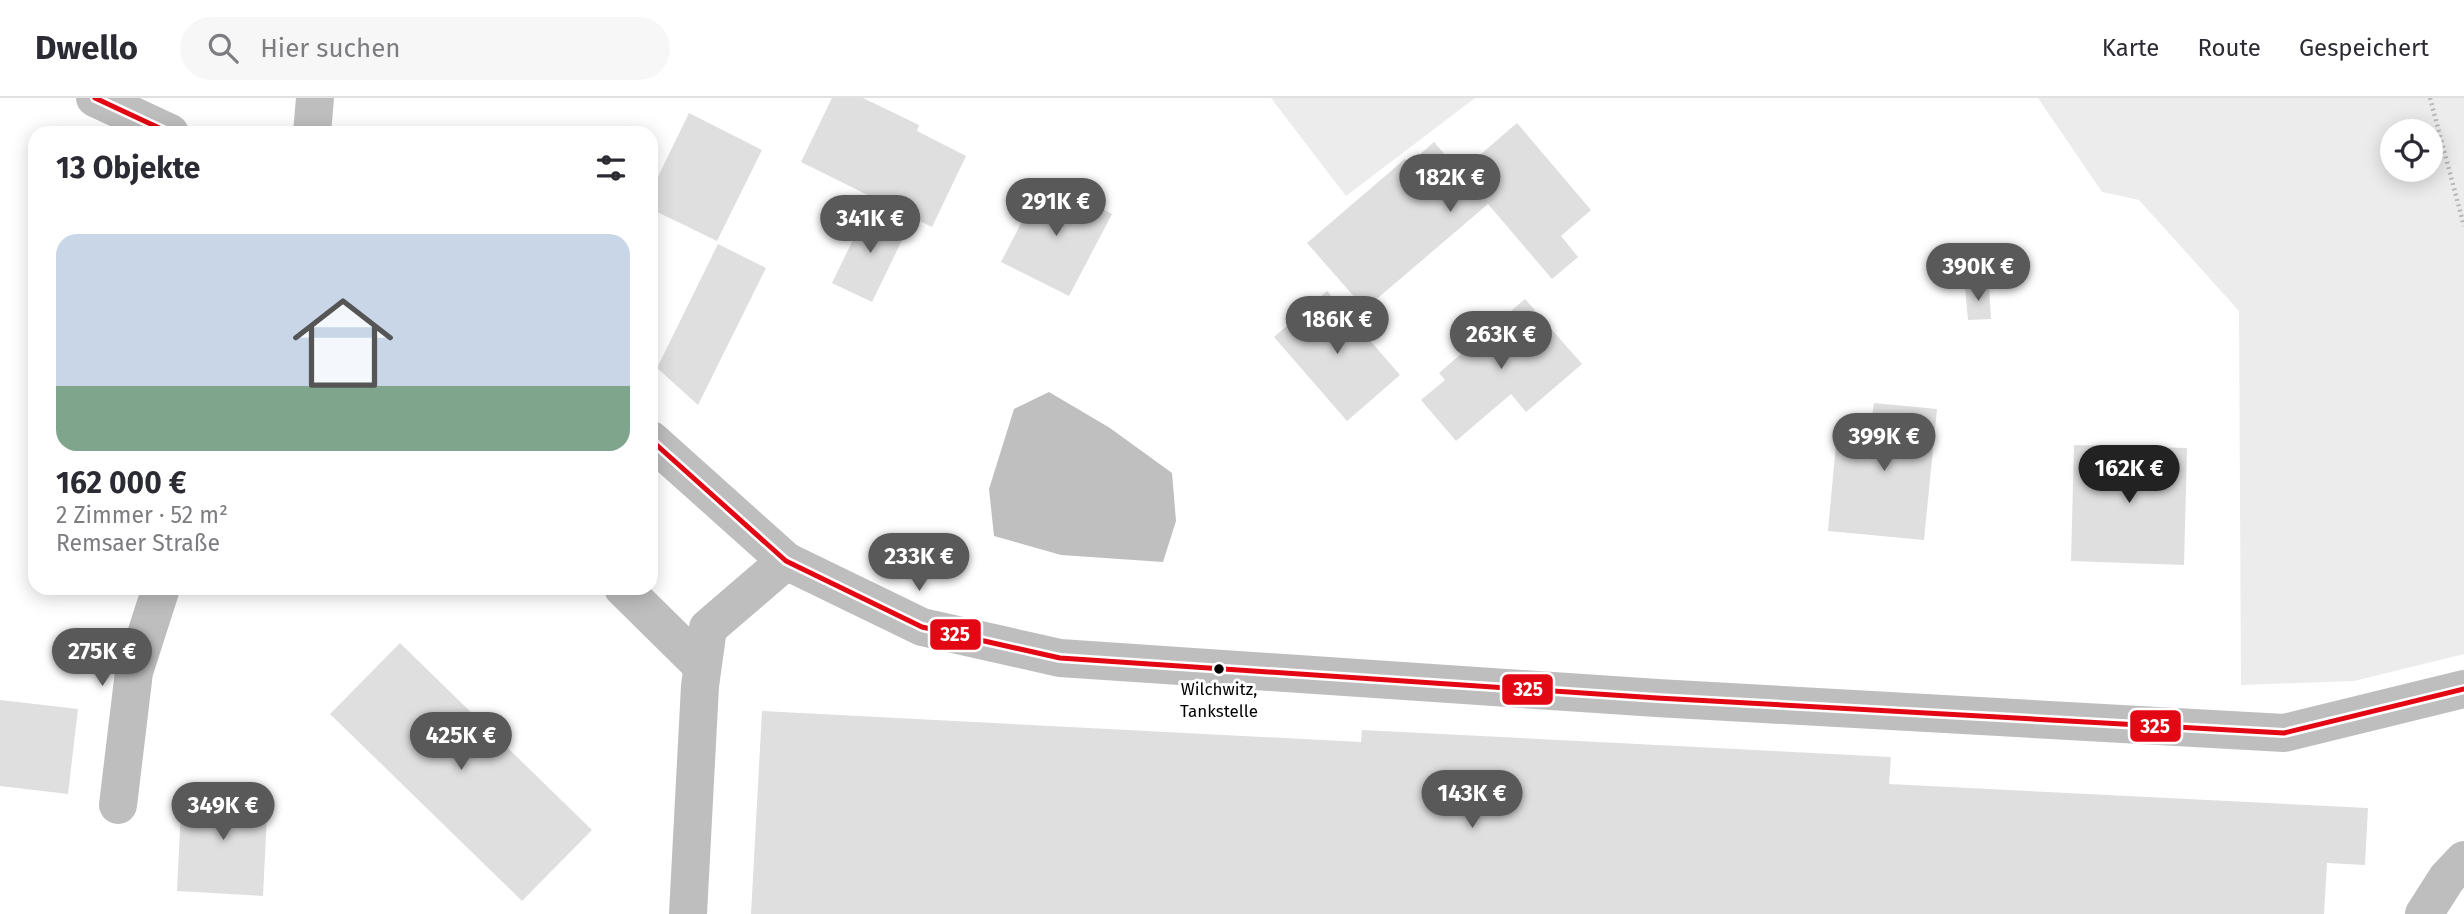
<!DOCTYPE html>
<html lang="de">
<meta charset="utf-8">
<style>
:root{--surface:#fff;--page:#f7f7f7;--text:#2b2b33;--muted:#7c7c81;--line:#e1e1e2;--accent:#595959}
body{margin:0;font-family:"Fira Sans",sans-serif;background:var(--page);color:var(--text);height:100vh;display:flex;flex-direction:column;font-size:26px;white-space:nowrap}
*{box-sizing:border-box;margin:0}
p{font-size:23px;color:var(--muted)}
.icon{flex:none;width:38px;height:38px;fill:none;stroke:currentColor;stroke-width:2;stroke-linecap:round;stroke-linejoin:round}
.map{position:relative;flex:1;overflow:hidden}
.details{position:absolute;left:28px;top:28px;width:630px;height:469px;display:flex;flex-direction:column;background:var(--surface);border-radius:21px;box-shadow:0 4px 18px #0003}
.details>*{flex:none}
.tools{position:absolute;left:2380px;top:21px;display:grid;gap:14px}
.tools a{display:grid;place-items:center;width:63px;height:63px;border-radius:50%;background:var(--surface);box-shadow:0 4px 18px #0003;font-size:35px}
.price{position:absolute;translate:-50% -60px;padding:0 16px;border-radius:24px;background:var(--accent);color:#fff;font-size:23px;line-height:46px;filter:drop-shadow(0 2px 4px #0008)}
.price::after{content:'';position:absolute;left:50%;top:42px;width:21px;height:16px;margin-left:-10px;background:inherit;clip-path:polygon(0 0,100% 0,50% 100%)}
.price.active{background:#222;color:#fff}
ul{padding:0;list-style:none}
li{display:grid;align-content:center;gap:14px;height:371px;padding:0 28px}
li span{display:grid;place-items:center;height:217px;border-radius:21px;color:#555}
li>.icon{margin-inline-start:auto}
span .icon{width:126px;height:126px;fill:#fffc;stroke-width:1}
li b{font-size:30px}
h2{display:flex;justify-content:space-between;align-items:center;height:84px;padding:0 28px;font-size:30px}
header{display:flex;align-items:center;gap:42px;box-sizing:border-box;height:98px;padding:0 35px;background:var(--surface);border-bottom:2px solid var(--line)}
header strong{font-size:33px}
nav{display:flex;gap:38px;margin-inline-start:auto;font-size:24px}
.search{width:490px;height:63px;background:var(--page);display:flex;align-items:center;gap:18px;box-sizing:border-box;padding:0 24px;border-radius:38px;color:var(--muted);font-size:26px}
.map>svg:first-child{display:block}
</style>
<header>
<strong>Dwello</strong>
<div class="search"><svg class="icon" aria-label="search" viewBox="0 0 24 24"><circle cx="10" cy="10" r="6"/><path d="M15 15l6 6"/></svg>Hier suchen</div>
<nav><a>Karte</a><a>Route</a><a>Gespeichert</a></nav>
</header>
<div class="map">
<svg width="2464" height="816" viewBox="0 0 2464 816">
<rect width="100%" height="100%" fill="#fff"/>
<g fill="#ececec" fill-rule="evenodd">
<path d="M1271,0H1475L1346,98Z"/>
<path d="M2038,0H2464V556L2354,583L2241,587L2239,213L2139,102L2102,94ZM2392,33H2431V72H2392Z"/>
</g>
<path fill="#bfbfbf" d="M1049,294L1110,330L1172,375L1176,423L1163,464L1061,457L994,438L989,391L1014,311Z"/>
<g fill="#dfdfdf">
<path d="M832,0H863L919,27L917,33L966,58L932,129L801,64Z"/>
<path d="M689,15L762,52L717,143L651,111V93Z"/>
<path d="M1517,25L1591,112L1561,138L1578,159L1552,181L1488,106L1365,211L1307,145L1405,61L1409,66L1434,44L1460,74Z"/>
<path d="M1044,81L1112,116L1069,198L1001,164Z"/>
<path d="M868,111L908,130L872,204L832,185Z"/>
<path d="M718,146L766,170L698,307L657,270Z"/>
<path d="M1989,189L1991,221L1968,222L1965,190Z"/>
<path d="M1327,193L1400,277L1347,323L1274,239Z"/>
<path d="M1525,201L1582,266L1526,314L1511,296L1456,343L1421,302L1445,282L1439,275Z"/>
<path d="M1874,305L1937,311L1924,442L1828,433L1838,324L1871,326Z"/>
<path d="M2074,347L2187,350L2184,467L2071,463Z"/>
<path d="M400,545L592,732L522,803L330,616Z"/>
<path d="M0,602L78,611L68,696L0,688Z"/>
<path d="M762,613L1361,644L1362,632L1891,659L1889,686L2368,710L2365,767L2327,765L2324,816H751Z"/>
<path d="M182,691L268,695L263,798L177,793Z"/>
</g>
<g fill="none" stroke-linecap="round" stroke-linejoin="round">
<path stroke="#b9b9b9" stroke-width="4.5" stroke-dasharray="2 3.5" stroke-linecap="butt" d="M2430,0L2464,128"/>
<g stroke="#bebebe" stroke-width="38">
<path d="M95,0L170,35"/>
<path d="M312,35L315,0"/>
<path d="M651,342L786,463L922,529L1060,560L1657,600L2284,635L2464,591"/>
<path d="M623,490L701,567"/>
<path d="M118,707L134,574L161,490"/>
<path d="M688,816L700,588L708,530L786,463"/>
<path d="M2424,816L2447,780L2464,762"/>
</g>
<g stroke="#fff" stroke-width="10">
<g id="bus-1">
<path d="M95,0L170,35"/>
<path d="M651,342L786,463L922,529L1060,560L1657,600L2284,635L2464,591"/>
</g>
</g>
<use href="#bus-1" stroke="#e30613" stroke-width="5"/>
</g>
<circle fill="#000" stroke="#fff" stroke-width="2.5" cx="1219" cy="571" r="6"/>
<g text-anchor="middle" dominant-baseline="central" stroke-width="6" stroke-linejoin="round" paint-order="stroke">
<g font-size="17" fill="#000" stroke="#fff">
<text x="1219" y="591">Wilchwitz,<tspan x="1219" dy="22">Tankstelle</tspan></text>
</g>
</g>
<g stroke="#fff" stroke-width="2.5">
<rect x="929" y="520" width="53" height="33" rx="7" fill="#e30613"/>
<rect x="1501" y="575" width="53" height="33" rx="7" fill="#e30613"/>
<rect x="2129" y="611" width="53" height="34" rx="7" fill="#e30613"/>
</g>
<g font-size="19" text-anchor="middle" font-weight="bold" fill="#fff">
<text x="955" y="543">325</text>
<text x="1528" y="598">325</text>
<text x="2155" y="635">325</text>
</g>
</svg>
<div class="tools">
<a><svg class="icon" aria-label="locate" viewBox="0 0 24 24"><circle cx="12" cy="12" r="6"/><path d="M12 2v4M12 18v4M2 12h4M18 12h4"/></svg></a>
</div>
<b class="price" style="left:1450px;top:116px">182K €</b>
<b class="price" style="left:1056px;top:140px">291K €</b>
<b class="price" style="left:870px;top:157px">341K €</b>
<b class="price" style="left:1978px;top:205px">390K €</b>
<b class="price" style="left:1337px;top:258px">186K €</b>
<b class="price" style="left:1501px;top:273px">263K €</b>
<b class="price" style="left:1884px;top:375px">399K €</b>
<b class="price active" style="left:2129px;top:407px">162K €</b>
<b class="price" style="left:919px;top:495px">233K €</b>
<b class="price" style="left:102px;top:590px">275K €</b>
<b class="price" style="left:461px;top:674px">425K €</b>
<b class="price" style="left:1472px;top:732px">143K €</b>
<b class="price" style="left:223px;top:744px">349K €</b>
<section class="details">
<h2>13 Objekte<svg class="icon" aria-label="filters" viewBox="0 0 24 24"><path d="M4 7h16M4 17h16"/><circle cx="9" cy="7" r="2"/><circle cx="15" cy="17" r="2"/></svg></h2>
<ul>
<li><span style="background:linear-gradient(#c9d6e8 70%,#7fa58c 0)"><svg class="icon" aria-label="home" viewBox="0 0 24 24"><path d="M3 11l9-7 9 7M6 9v11h12V9"/></svg></span><div><b>162 000 €</b><p>2 Zimmer · 52 m²</p><p>Remsaer Straße</p></div></li>
</ul>
</section>
</div>
